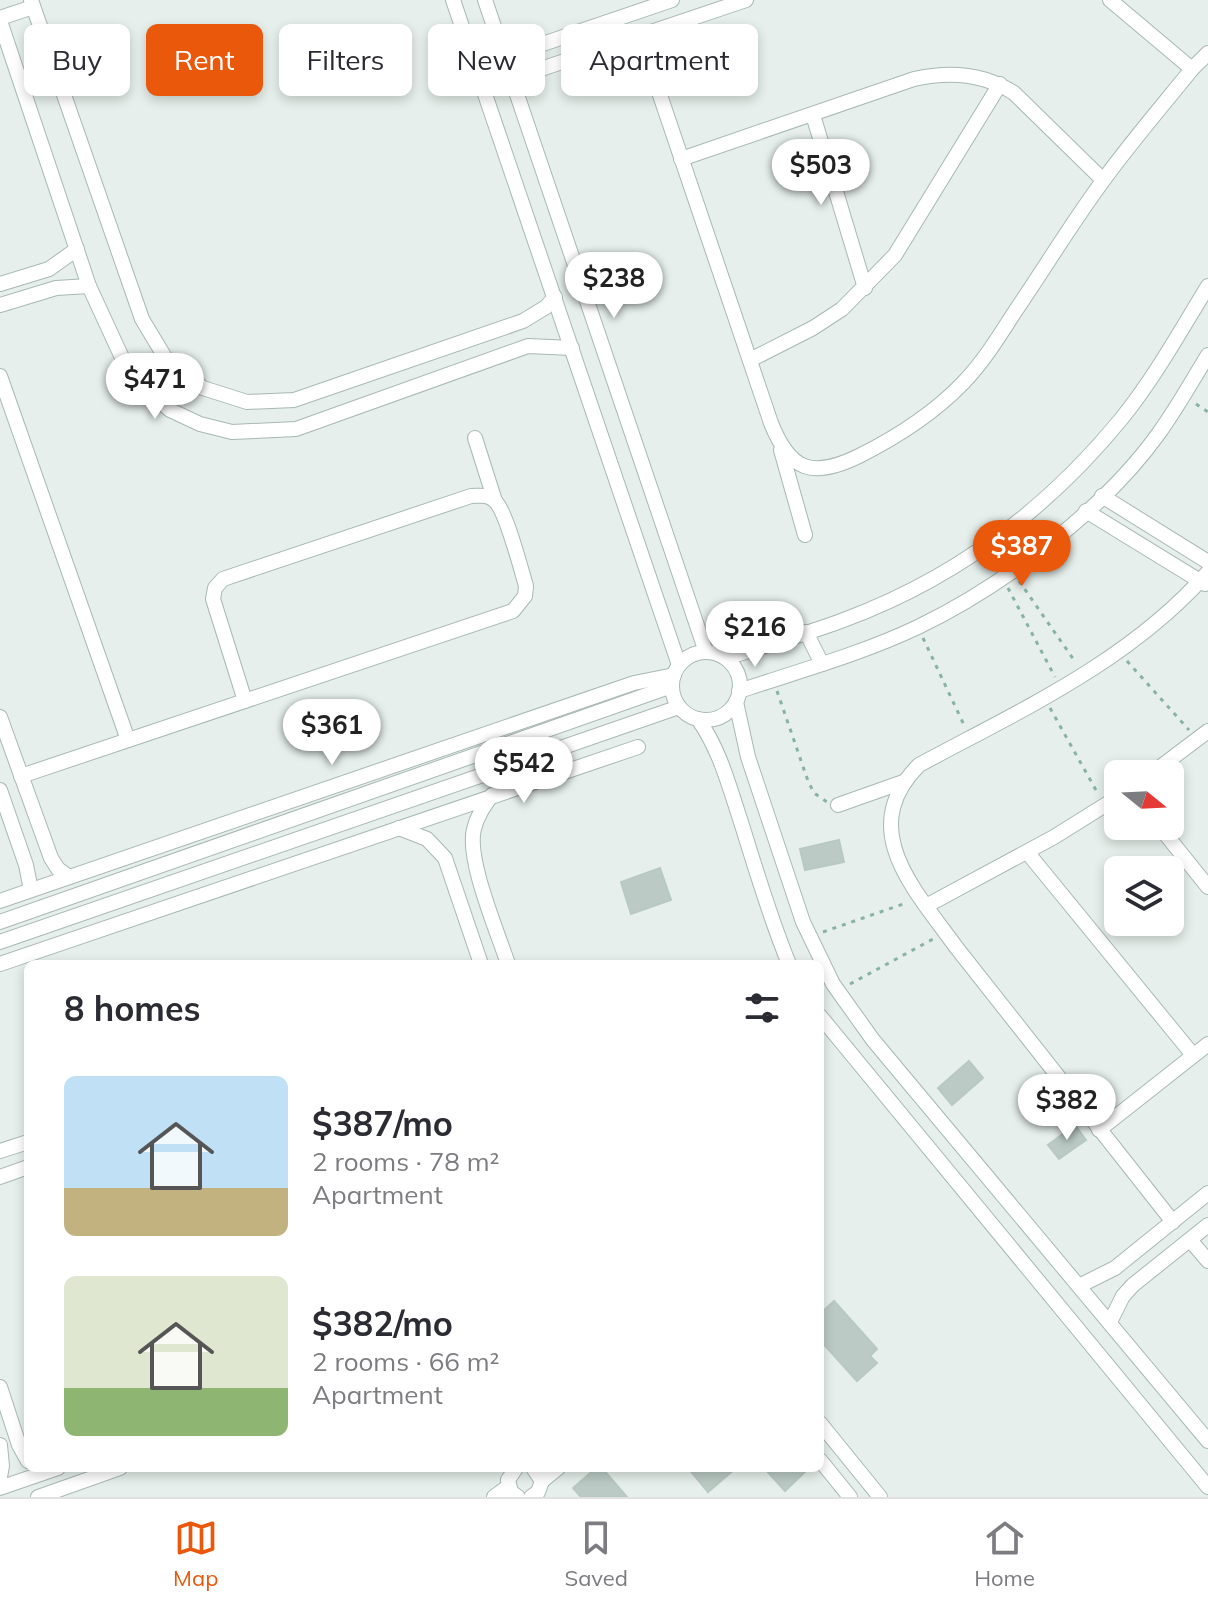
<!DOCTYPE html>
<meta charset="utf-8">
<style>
:root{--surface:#fff;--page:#f2f2f3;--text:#2b2b33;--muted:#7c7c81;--line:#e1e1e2;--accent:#ea580c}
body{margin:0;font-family:Mulish,sans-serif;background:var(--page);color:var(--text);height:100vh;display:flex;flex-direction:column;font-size:30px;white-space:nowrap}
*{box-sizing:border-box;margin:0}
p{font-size:26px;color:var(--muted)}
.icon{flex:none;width:44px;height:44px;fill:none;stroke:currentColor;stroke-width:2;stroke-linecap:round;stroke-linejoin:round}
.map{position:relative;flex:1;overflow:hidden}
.drawer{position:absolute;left:24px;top:960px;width:800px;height:512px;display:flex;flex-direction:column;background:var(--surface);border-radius:12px;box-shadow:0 4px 12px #0003}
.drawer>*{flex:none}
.guide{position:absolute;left:24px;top:24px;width:800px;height:72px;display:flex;gap:16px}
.needle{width:52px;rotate:108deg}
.fabs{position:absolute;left:1104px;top:760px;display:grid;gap:16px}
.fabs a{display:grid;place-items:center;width:80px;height:80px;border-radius:12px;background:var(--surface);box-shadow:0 4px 12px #0003;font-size:40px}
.price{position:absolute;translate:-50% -68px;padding:0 18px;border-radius:28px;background:#fff;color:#222;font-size:26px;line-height:52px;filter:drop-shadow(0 2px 4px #0008)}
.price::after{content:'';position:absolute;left:50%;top:48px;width:24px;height:18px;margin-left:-12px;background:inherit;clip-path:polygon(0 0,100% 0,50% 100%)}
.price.current{background:var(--accent);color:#fff}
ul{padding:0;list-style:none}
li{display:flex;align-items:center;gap:24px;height:200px;padding:0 40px}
li span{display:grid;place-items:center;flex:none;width:224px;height:160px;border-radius:12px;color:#555}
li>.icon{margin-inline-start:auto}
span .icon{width:96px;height:96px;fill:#fffc;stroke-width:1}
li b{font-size:34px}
h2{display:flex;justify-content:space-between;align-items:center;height:96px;padding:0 40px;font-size:34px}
.pill{padding:0 28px;border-radius:12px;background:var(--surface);box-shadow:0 4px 12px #0003;font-size:28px;line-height:72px}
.pill.current{background:var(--accent);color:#fff}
.dock{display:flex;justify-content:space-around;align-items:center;height:112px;border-top:2px solid var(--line);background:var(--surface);font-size:22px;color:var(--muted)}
.dock a{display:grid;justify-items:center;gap:4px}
.dock .current{color:var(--accent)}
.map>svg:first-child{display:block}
</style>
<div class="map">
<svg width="1208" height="1497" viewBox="0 0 1208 1497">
<rect width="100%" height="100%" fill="#e6efeb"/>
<g fill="#bbcac4" stroke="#b8c9c2" stroke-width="2">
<path d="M839,840L844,862L805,870L800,849Z"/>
<path d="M660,868L671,900L631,914L621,882Z"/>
<path d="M969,1061L983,1078L952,1105L938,1088Z"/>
<path d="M1075,1125L1086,1140L1059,1159L1048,1145Z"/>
<path d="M834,1301L877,1349L870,1356L877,1363L857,1381L820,1340V1314Z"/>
<path d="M596,1468H602L627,1497H581L573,1488Z"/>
<path d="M688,1468H736L708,1492Z"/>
<path d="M764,1468H809L785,1491Z"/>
</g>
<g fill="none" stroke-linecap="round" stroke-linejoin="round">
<g stroke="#a8b8b2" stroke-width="16">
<g id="minor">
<path d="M31,0L142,319L166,359L203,388L247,402L294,400L523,321L546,307L555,297"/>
<path d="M453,0L679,665"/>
<path d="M485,0L706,652"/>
<path d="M1110,0L1192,69"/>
<path d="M0,18L33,7"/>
<path d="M0,21L89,286L124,362L145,389L170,410L200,424L232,432L296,429L528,346L572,348"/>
<path d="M640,36L771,423C790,471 812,479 859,456C897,437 933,414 963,383C984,361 1000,335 1016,310C1046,266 1073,221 1105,178C1132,141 1163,105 1192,69L1208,53"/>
<path d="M502,50H525L672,0"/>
<path d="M515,86L541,69L746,0"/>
<path d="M813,115L865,288"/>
<path d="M681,159L914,79C949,71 983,73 1014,93L1103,180"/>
<path d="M0,284L49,269L77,249"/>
<path d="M0,305L56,288L89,286"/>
<path d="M750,360L813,328L842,309L895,255L1000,84"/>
<path d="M0,376L128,740"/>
<path d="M475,438L495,501"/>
<path d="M781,450L805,535"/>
<path d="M1102,496L1208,562"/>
<path d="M1086,511L1205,584"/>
<path d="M806,632L822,664"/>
<circle cx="706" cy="686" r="34"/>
<path d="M726,658C764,646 803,635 841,621C953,580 1047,510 1122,418C1155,377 1181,330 1208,286"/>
<path d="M739,691C799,671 861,654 918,627C1003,586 1104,510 1159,433C1177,408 1192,381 1208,355"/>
<path d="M736,702L748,757L803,922L833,984L873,1040L1208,1441"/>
<path d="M0,717L51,858L58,869L69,877"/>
<path d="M698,719C720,750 729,786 741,822C756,870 770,918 789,964"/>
<path d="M1151,774L1208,731"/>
<path d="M21,776L513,611L525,596L526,586C521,569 506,511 495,501C488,494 480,496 471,496L223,579L215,588L213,599L245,701"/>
<path d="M0,790L26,865L31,890"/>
<path d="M492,795C484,806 477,816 474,829C466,859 498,933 508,964"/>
<path d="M838,805L903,782"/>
<path d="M1159,826L1208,887"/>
<path d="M399,828L427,839L445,858L481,964"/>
<path d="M1027,852L1193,1055"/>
<path d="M0,901L634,683L674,675"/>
<path d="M926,906L1054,837L1118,797"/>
<path d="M0,922L672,686"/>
<path d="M0,942L679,707"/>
<path d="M0,964L638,747"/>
<path d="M820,1016L1208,1487"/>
<path d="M1099,1130L1208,1044"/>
<path d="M0,1151L28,1142"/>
<path d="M0,1177L28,1167"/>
<path d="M1173,1222L956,947C915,890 855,829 919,765C1021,710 1130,661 1208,572"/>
<path d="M1190,1240L1208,1261"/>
<path d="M1079,1286L1115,1268L1208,1193"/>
<path d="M1110,1322L1123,1296L1133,1285L1208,1225"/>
<path d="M0,1387L19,1445L28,1461"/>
<path d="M820,1423L880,1497"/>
<path d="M0,1445L2,1466L0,1477"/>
<path d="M820,1460L850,1497"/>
<path d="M516,1468L508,1480L511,1492L518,1497"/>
<path d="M542,1481L558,1468"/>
<path d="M0,1488L58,1468"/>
<path d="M38,1497L120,1468"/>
<path d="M494,1497L509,1486"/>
<path d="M531,1497L538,1492L542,1481L533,1468"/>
</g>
</g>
<g stroke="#86b3a5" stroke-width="3" stroke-dasharray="4 6" stroke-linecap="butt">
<path d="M1196,404L1208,412"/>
<path d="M1019,581L1076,663"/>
<path d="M1008,588L1055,677"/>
<path d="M923,638L964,725"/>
<path d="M1127,661L1189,730"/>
<path d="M777,691L808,781L814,793L827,802"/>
<path d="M1050,708L1097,792"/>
<path d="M823,932L906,903"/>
<path d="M850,984L935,938"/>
</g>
<use href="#minor" stroke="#fff" stroke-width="14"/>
</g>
</svg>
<div class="fabs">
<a><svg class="needle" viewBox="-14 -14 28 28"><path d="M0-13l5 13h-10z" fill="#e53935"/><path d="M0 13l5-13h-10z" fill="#7c7c81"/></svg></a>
<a><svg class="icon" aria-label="layers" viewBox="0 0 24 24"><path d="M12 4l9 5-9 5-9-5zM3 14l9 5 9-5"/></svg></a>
</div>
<b class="price" style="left:821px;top:207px">$503</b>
<b class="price" style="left:614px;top:320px">$238</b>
<b class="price" style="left:155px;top:421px">$471</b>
<b class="price current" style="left:1022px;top:588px">$387</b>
<b class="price" style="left:755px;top:669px">$216</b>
<b class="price" style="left:332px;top:767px">$361</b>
<b class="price" style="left:524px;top:805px">$542</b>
<b class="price" style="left:1067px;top:1142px">$382</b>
<div class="guide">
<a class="pill">Buy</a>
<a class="pill current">Rent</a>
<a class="pill">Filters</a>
<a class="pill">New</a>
<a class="pill">Apartment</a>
</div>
<section class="drawer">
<h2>8 homes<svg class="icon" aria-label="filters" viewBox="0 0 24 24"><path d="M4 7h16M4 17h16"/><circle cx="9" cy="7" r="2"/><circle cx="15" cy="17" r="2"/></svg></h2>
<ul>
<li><span style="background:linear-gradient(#bfe0f5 70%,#c2b280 0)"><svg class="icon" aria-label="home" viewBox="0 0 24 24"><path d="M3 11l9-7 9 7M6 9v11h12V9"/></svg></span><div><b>$387/mo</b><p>2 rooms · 78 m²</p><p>Apartment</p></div></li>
<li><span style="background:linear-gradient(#dfe7d0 70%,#8fb573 0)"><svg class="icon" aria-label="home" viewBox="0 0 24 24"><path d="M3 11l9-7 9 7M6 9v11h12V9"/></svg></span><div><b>$382/mo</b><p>2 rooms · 66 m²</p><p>Apartment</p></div></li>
</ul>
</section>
</div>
<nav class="dock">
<a class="current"><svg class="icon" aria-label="map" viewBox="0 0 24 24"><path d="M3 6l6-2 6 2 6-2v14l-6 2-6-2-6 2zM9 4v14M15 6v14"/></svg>Map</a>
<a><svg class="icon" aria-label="saved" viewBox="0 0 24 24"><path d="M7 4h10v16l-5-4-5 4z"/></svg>Saved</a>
<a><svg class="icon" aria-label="home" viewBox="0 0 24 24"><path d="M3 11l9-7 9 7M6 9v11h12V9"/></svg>Home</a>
</nav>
